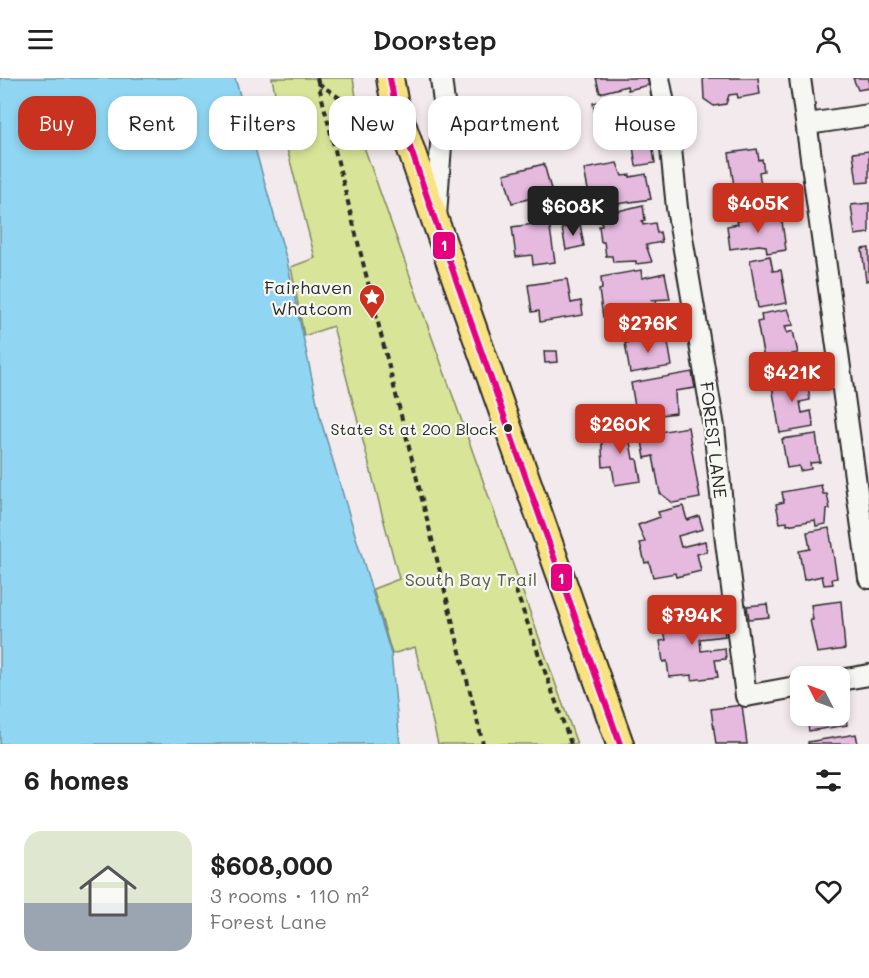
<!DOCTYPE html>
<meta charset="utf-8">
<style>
:root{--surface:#fff;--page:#f2f2f2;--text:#222;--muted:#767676;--accent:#c8321e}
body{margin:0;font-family:Mali,sans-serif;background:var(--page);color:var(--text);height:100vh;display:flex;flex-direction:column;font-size:22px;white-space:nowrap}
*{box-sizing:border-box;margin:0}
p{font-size:20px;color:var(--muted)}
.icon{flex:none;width:33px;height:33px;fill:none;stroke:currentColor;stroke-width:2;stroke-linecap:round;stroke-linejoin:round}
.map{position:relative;height:666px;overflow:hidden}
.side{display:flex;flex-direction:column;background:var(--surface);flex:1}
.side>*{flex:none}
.top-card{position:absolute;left:18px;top:18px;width:834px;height:54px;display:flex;gap:12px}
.needle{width:39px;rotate:312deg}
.buttons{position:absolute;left:790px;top:588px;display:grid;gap:12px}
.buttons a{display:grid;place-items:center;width:60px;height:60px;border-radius:12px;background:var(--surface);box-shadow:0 3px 9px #0003;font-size:30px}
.price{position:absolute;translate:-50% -51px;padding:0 14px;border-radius:6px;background:var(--accent);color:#fff;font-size:20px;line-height:39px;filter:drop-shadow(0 2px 3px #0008)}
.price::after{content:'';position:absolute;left:50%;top:36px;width:18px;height:14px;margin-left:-9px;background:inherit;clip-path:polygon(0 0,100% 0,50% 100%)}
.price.current{background:#222;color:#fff}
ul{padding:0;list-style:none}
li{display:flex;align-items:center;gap:18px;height:150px;padding:0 24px}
li span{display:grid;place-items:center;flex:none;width:168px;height:120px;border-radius:18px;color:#555}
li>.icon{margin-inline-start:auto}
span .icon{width:72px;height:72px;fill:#fffc;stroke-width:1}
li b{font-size:26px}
h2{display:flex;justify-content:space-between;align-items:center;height:72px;padding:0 24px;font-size:26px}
.pill{padding:0 21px;border-radius:18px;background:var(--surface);box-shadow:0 3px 9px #0003;font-size:21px;line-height:54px}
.pill.current{background:var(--accent);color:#fff}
header{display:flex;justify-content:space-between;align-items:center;height:78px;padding:0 24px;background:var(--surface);font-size:27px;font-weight:600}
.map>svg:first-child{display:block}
</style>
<header><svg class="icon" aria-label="menu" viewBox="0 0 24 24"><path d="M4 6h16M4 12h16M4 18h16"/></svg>Doorstep<svg class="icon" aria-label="person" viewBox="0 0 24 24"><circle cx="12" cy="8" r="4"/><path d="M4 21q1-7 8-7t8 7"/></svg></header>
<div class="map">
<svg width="869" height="666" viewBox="0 0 869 666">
<rect width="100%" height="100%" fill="#f3eaee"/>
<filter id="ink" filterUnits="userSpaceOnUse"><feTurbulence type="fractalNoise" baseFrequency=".0167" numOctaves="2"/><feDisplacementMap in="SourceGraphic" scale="12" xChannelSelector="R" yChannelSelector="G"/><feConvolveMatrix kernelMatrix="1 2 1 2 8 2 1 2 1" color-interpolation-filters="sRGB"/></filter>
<g filter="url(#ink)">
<path fill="#d8e598" stroke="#828862" stroke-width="1.5" d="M272,0H353L364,69L577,666H438L415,569L392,576L373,511L399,501L333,248L304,258L291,189L315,180L282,51Z"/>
<path fill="#90d6f2" stroke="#6892a2" stroke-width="1.5" d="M0,0H235L287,183L321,343L391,576L400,666H0Z"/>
<g fill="#e6badf" stroke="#2b2b2b" stroke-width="1.5">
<path d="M596,0H647L649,7L628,12L627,8L600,15Z"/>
<path d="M703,0H758L760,16L738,20L737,16L729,17L726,26L714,28L704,21Z"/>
<path d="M853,0H869V10L858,12Z"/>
<path d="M629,17L635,40H633L634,52L641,51L644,65L611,70L608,48L597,49L593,25Z"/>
<path d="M652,65L655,85L636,88L633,68Z"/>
<path d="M757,71L759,82L762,81L764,93L759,94L762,114L735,115L729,75Z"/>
<path d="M869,73V104L857,105L853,75Z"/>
<path d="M617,85L622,98L630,97V99L646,96L651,121L596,129L589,117L584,91Z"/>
<path d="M544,86L552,115L512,125L504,96Z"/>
<path d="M869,125V155L855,157L851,127Z"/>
<path d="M643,127L645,142L642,143L643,147L655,145L657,155L660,154L662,164L646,167L652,184L636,186V183L613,184L612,178H606L604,164H601L599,148H602L601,137Z"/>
<path d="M781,136L786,172L767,175L766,168L759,167L730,171L727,148L738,146L737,143Z"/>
<path d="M549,144L555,184L533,187L532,177L516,179L512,149Z"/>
<path d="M580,146L584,168L566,172L562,150Z"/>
<path d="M869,170V202L866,203L862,171Z"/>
<path d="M770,178L773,193L781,192L787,225L758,230L750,182Z"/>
<path d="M641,192L642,200L665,195L670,221L650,222H656L657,231L654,232L653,236L654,249L617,254V251L612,252L610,238L603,239L599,212L602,211L601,199Z"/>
<path d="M567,201L571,225L581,223L583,237L540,244L539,233L532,234L528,207Z"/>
<path d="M788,231L794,247L785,248L787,255L793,253L798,275L792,276L794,284L779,287L777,278L764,281L757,244L762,243L761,236Z"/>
<path d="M667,258L672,288L630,295L625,265Z"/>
<path d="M544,273H557L558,284L545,285Z"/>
<path d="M692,294L695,310L675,313L676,335L637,340L631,305Z"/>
<path d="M806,296L810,322L800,324L802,335L811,333L814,349L780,355L771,302Z"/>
<path d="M627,347L633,381H637L641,403L615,407L612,388L603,389L601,352Z"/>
<path d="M688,349L700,420L673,425L660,415L653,378L645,380L641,357Z"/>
<path d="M816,356L820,384L810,385L811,391L800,393L799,388L787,390L782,361Z"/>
<path d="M821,407L823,416H827L830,431H827L826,446L816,448L815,442L787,447V444L780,445L776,426L784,424L782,414Z"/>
<path d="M683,428L687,442L699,438L703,451L678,458L681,469L705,463L707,474L697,476L701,493L676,499L675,495L653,499L649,484L645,485L640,465L645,464L638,447L660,439L658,434Z"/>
<path d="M829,450L837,500L832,501L833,506L824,507L822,498L804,502L799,473L810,471L807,454Z"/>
<path d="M841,523L845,571L817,575L810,542H813L811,527Z"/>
<path d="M767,526L769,539L749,541L747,528Z"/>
<path d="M709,532L710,546L723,545L725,558L700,561L701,573L725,570L726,581L715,582L718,599L692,602V597L669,599L667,583L663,584L660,563L666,562L662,545L684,540L683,535Z"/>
<path d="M801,620V638H840V624L841,631L845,630L847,647L809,653L807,640L800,641L797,621Z"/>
<path d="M742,627L747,666H716L711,631Z"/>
<path d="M856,656L858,666H808V664Z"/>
</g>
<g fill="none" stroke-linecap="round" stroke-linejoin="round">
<g stroke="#2b2b2b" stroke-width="24">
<g id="minor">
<path d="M659,0L669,51L677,130L714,349L726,464L746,618L801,608"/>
<path d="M800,0L869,500"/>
<path d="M808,46L869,37"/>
<path d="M436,138L444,25L441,0"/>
<path d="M840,602L869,597"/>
</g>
</g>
<g stroke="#2b2b2b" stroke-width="30">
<path id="major" d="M390,0L394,22L436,145L620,666"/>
</g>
<g stroke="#2b2b2b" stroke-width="4" stroke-dasharray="6 4.5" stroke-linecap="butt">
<path d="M317,0L483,666"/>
<path d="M318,5L350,27L354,41L376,34"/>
<path d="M512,502L571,666"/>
</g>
<use href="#minor" stroke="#f6f6f2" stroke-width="20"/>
<use href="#major" stroke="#f8e281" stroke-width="26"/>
<g stroke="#f6f6f2" stroke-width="10">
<path id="bus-1" d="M390,0L394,22L436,145L620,666"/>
</g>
<use href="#bus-1" stroke="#e5007d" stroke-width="6"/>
</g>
</g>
<defs>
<g id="sight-pin" transform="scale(1.35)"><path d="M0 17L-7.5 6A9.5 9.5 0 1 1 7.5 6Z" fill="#c8321e" stroke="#f6f6f2"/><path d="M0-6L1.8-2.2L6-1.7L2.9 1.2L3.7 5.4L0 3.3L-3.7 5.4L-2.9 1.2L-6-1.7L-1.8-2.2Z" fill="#fff"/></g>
</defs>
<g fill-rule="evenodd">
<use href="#sight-pin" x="372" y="219"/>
</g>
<circle fill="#2b2b2b" stroke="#f6f6f2" stroke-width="2" cx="508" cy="350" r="5"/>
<g text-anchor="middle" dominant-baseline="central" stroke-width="4.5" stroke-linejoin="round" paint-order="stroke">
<g font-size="16" fill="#2b2b2b" stroke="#f6f6f2" text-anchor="end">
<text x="497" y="350">State St at 200 Block</text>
</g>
<g font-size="18" fill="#2b2b2b" stroke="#f6f6f2" text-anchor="end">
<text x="352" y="209">Fairhaven<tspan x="352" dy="21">Whatcom</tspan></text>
</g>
<g font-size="18" fill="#2b2b2b" stroke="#f6f6f2">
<text transform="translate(714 362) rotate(83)">FOREST LANE</text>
</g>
<g font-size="18" fill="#565a46" stroke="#f6f6f2">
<text x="471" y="501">South Bay Trail</text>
</g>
</g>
<g stroke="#f6f6f2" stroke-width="2">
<rect x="432" y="153" width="24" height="29" rx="6" fill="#e5007d"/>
<rect x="550" y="485" width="23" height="29" rx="6" fill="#e5007d"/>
</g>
<g font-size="16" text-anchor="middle" font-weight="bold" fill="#fff">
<text x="444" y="173">1</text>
<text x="561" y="506">1</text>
</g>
</svg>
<div class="buttons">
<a><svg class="needle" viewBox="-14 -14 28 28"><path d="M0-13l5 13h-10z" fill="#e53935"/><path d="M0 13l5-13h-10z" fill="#767676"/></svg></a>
</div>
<b class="price" style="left:758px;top:156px">$405K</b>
<b class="price current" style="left:573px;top:159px">$608K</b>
<b class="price" style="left:648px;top:276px">$276K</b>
<b class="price" style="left:792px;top:325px">$421K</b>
<b class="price" style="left:620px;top:377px">$260K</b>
<b class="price" style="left:692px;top:568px">$794K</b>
<div class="top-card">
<a class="pill current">Buy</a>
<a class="pill">Rent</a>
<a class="pill">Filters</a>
<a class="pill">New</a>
<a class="pill">Apartment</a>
<a class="pill">House</a>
</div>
</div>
<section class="side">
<h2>6 homes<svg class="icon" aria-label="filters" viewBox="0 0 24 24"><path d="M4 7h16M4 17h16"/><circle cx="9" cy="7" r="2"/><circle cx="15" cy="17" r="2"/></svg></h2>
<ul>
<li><span style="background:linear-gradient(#dfe7d0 60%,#9aa5b1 0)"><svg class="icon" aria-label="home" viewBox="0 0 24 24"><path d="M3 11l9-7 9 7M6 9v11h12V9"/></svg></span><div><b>$608,000</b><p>3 rooms · 110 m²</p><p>Forest Lane</p></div><svg class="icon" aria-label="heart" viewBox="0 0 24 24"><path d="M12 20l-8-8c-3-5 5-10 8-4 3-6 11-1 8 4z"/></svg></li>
</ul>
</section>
